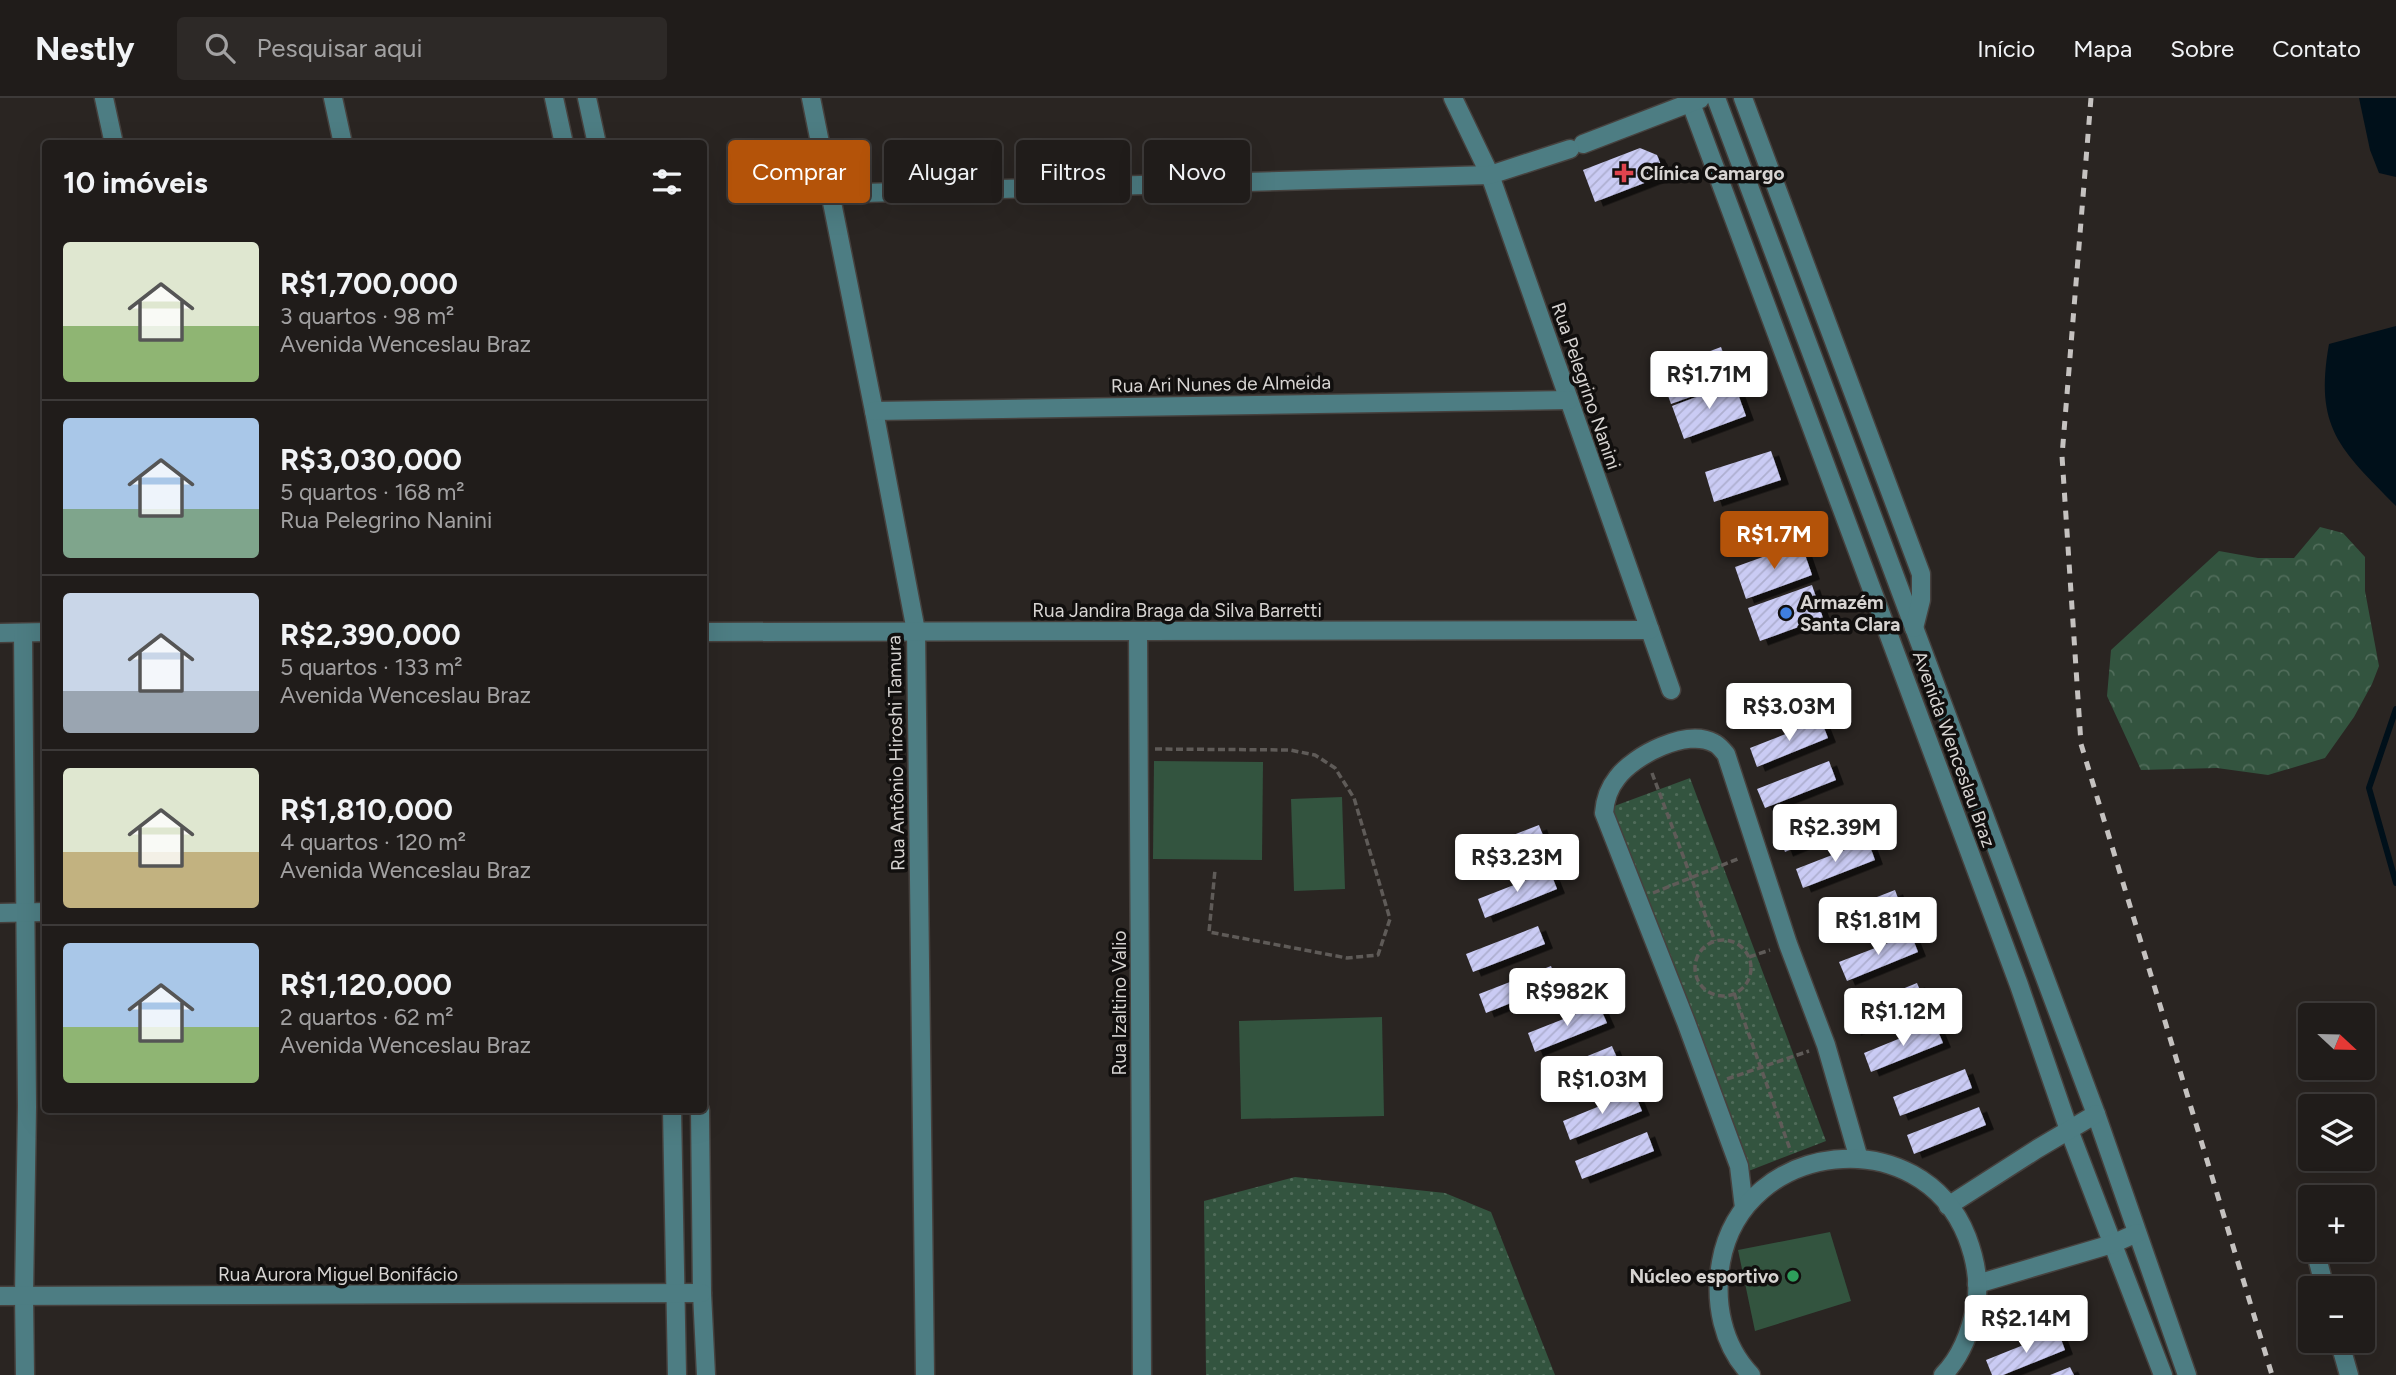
<!DOCTYPE html>
<html lang="pt">
<meta charset="utf-8">
<style>
:root{--surface:#201c1a;--page:#2d2927;--text:#f1f3f6;--muted:#a2a1a2;--line:#3d3a39;--accent:#b45309}
body{margin:0;font-family:Figtree,sans-serif;background:var(--page);color:var(--text);height:100vh;display:flex;flex-direction:column;font-size:26px;white-space:nowrap}
*{box-sizing:border-box;margin:0}
p{font-size:23px;color:var(--muted)}
.icon{flex:none;width:38px;height:38px;fill:none;stroke:currentColor;stroke-width:2;stroke-linecap:round;stroke-linejoin:round}
.map{position:relative;flex:1;overflow:hidden}
.drawer{position:absolute;left:42px;top:42px;width:665px;height:973px;display:flex;flex-direction:column;background:var(--surface);border-radius:7px;box-shadow:0 7px 28px #0002,0 0 0 2px var(--line)}
.drawer>*{flex:none}
.guide{position:absolute;left:728px;top:42px;width:665px;height:63px;display:flex;gap:14px}
.needle{width:46px;rotate:112deg}
.controls{position:absolute;left:2298px;top:905px;display:grid;gap:14px}
.controls a{display:grid;place-items:center;width:77px;height:77px;border-radius:7px;background:var(--surface);box-shadow:0 7px 28px #0002,0 0 0 2px var(--line);font-size:35px}
.price{position:absolute;translate:-50% -60px;padding:0 16px;border-radius:7px;background:#fff;color:#222;font-size:23px;line-height:46px;filter:drop-shadow(0 2px 4px #0008)}
.price::after{content:'';position:absolute;left:50%;top:42px;width:21px;height:16px;margin-left:-10px;background:inherit;clip-path:polygon(0 0,100% 0,50% 100%)}
.price.current{background:var(--accent);color:#fff}
ul{padding:0;list-style:none}
li{display:flex;align-items:center;gap:21px;height:175px;padding:0 21px}
li+li{border-top:2px solid var(--line)}
li span{display:grid;place-items:center;flex:none;width:196px;height:140px;border-radius:7px;color:#555}
li>.icon{margin-inline-start:auto}
span .icon{width:84px;height:84px;fill:#fffc;stroke-width:1}
li b{font-size:30px}
h2{display:flex;justify-content:space-between;align-items:center;height:84px;padding:0 21px;font-size:30px}
.chip{padding:0 24px;border-radius:7px;background:var(--surface);box-shadow:0 7px 28px #0002,0 0 0 2px var(--line);font-size:24px;line-height:63px}
.chip.current{background:var(--accent);color:#fff}
header{display:flex;align-items:center;gap:42px;box-sizing:border-box;height:98px;padding:0 35px;background:var(--surface);border-bottom:2px solid var(--line)}
header strong{font-size:33px}
nav{display:flex;gap:38px;margin-inline-start:auto;font-size:24px}
.search{width:490px;height:63px;background:var(--page);display:flex;align-items:center;gap:18px;box-sizing:border-box;padding:0 24px;border-radius:7px;color:var(--muted);font-size:26px}
.map>svg:first-child{display:block}
</style>
<header>
<strong>Nestly</strong>
<div class="search"><svg class="icon" aria-label="search" viewBox="0 0 24 24"><circle cx="10" cy="10" r="6"/><path d="M15 15l6 6"/></svg>Pesquisar aqui</div>
<nav><a>Início</a><a>Mapa</a><a>Sobre</a><a>Contato</a></nav>
</header>
<div class="map">
<svg width="2396" height="1277" viewBox="0 0 2396 1277">
<defs>
<pattern id="green-dots" width="8" height="8" patternUnits="userSpaceOnUse" patternTransform="scale(1.75)"><rect width="8" height="8" fill="#33543f"/><path d="M2 2h.1M6 6h.1" fill="none" stroke="#506c5a" stroke-width="1.8" stroke-linecap="round"/></pattern>
<pattern id="forest-crowns" width="20" height="18" patternUnits="userSpaceOnUse" patternTransform="scale(1.75)"><rect width="20" height="18" fill="#33543f"/><path d="M2 6a3 3 0 1 1 6 0M12 15a3 3 0 1 1 6 0" fill="none" stroke="#506c5a"/></pattern>
<pattern id="building-hatch" width="6" height="6" patternUnits="userSpaceOnUse" patternTransform="scale(1.75)"><rect width="6" height="6" fill="#cacbf4"/><path d="M-1 1l2-2M0 6l6-6M5 7l2-2" fill="none" stroke="#aeafd0"/></pattern>
<filter id="shadow"><feDropShadow dx="8" dy="4.5" stdDeviation="0" flood-color="#0009"/></filter>
</defs>
<rect width="100%" height="100%" fill="#2a2522"/>
<g fill="url(#green-dots)">
<path d="M1690,680L1826,1043L1746,1074L1609,710Z"/>
<path d="M1295,1079L1445,1095L1491,1114L1555,1277H1206L1204,1103Z"/>
</g>
<path fill="url(#forest-crowns)" d="M2320,429L2343,435L2365,459V493L2379,568L2372,586L2354,619L2325,660L2268,677L2217,670L2141,672L2107,598L2111,552L2219,453L2258,460H2294Z"/>
<g fill="#33543f">
<path d="M1154,663L1263,664L1262,762L1153,761Z"/>
<path d="M1342,699L1345,791L1294,793L1291,701Z"/>
<path d="M1382,919L1384,1018L1241,1021L1239,923Z"/>
<path d="M1830,1134L1851,1203L1755,1233L1738,1152Z"/>
</g>
<g fill="#00101a">
<path d="M2359,0H2396V79L2379,75L2370,52Z"/>
<path d="M2396,228V408C2340,351 2314,330 2329,246Z"/>
</g>
<g fill="none" stroke-linecap="round" stroke-linejoin="round">
<path stroke="#00101a" stroke-width="6" d="M2396,611L2369,690L2396,785"/>
</g>
<g fill="url(#building-hatch)" filter="url(#shadow)">
<path d="M1640,50L1657,57L1665,77L1595,104L1583,72Z"/>
<path d="M1721,249L1734,283L1671,306L1659,272Z"/>
<path d="M1734,285L1746,318L1684,341L1672,308Z"/>
<path d="M1771,353L1781,382L1714,404L1705,374Z"/>
<path d="M1801,445L1812,477L1746,501L1735,469Z"/>
<path d="M1812,487L1823,520L1760,543L1748,510Z"/>
<path d="M1821,622L1828,640L1757,669L1750,650Z"/>
<path d="M1829,663L1836,682L1765,710L1757,691Z"/>
<path d="M1849,706L1857,725L1785,754L1778,735Z"/>
<path d="M1539,727L1546,745L1474,774L1467,755Z"/>
<path d="M1868,743L1875,762L1803,790L1796,771Z"/>
<path d="M1550,773L1557,791L1485,820L1478,801Z"/>
<path d="M1895,792L1902,811L1831,839L1823,820Z"/>
<path d="M1538,828L1545,846L1473,874L1466,856Z"/>
<path d="M1911,836L1918,854L1847,883L1839,864Z"/>
<path d="M1551,868L1558,886L1486,915L1479,896Z"/>
<path d="M1917,885L1925,904L1853,933L1846,914Z"/>
<path d="M1599,907L1607,925L1535,954L1528,935Z"/>
<path d="M1935,926L1943,945L1871,974L1864,955Z"/>
<path d="M1612,948L1620,967L1548,995L1541,977Z"/>
<path d="M1965,971L1972,990L1900,1018L1893,999Z"/>
<path d="M1634,994L1642,1013L1570,1042L1563,1023Z"/>
<path d="M1979,1009L1986,1027L1914,1056L1907,1037Z"/>
<path d="M1647,1034L1654,1053L1582,1081L1575,1063Z"/>
<path d="M2058,1233L2065,1252L2003,1277H1992L1986,1262Z"/>
<path d="M2070,1269L2074,1277H2050Z"/>
</g>
<g fill="none" stroke-linecap="round" stroke-linejoin="round">
<g stroke="#46413e" stroke-width="21">
<g id="minor">
<path d="M104,0L114,46"/>
<path d="M333,0L343,46"/>
<path d="M554,0L564,46"/>
<path d="M587,0L597,46"/>
<path d="M811,0L874,313L916,533L925,1277"/>
<path d="M1453,0L1490,77L1671,592"/>
<path d="M1689,0L2019,887L2069,1032L2163,1277"/>
<path d="M1716,0L2096,1016L2187,1277"/>
<path d="M1743,0L1921,476V502L1914,530"/>
<path d="M1583,46L1700,1"/>
<path d="M829,96L1490,77L1570,51"/>
<path d="M874,313L1569,302"/>
<path d="M1138,533L1142,1277"/>
<path d="M704,534L1650,532"/>
<path d="M0,535L46,534"/>
<path d="M23,535L27,1009L24,1197L25,1277"/>
<path d="M0,815L46,814"/>
<path d="M672,1012L677,1277"/>
<path d="M700,1012L702,1195L706,1277"/>
<path d="M1948,1108L2037,1051L2096,1016"/>
<path d="M1744,1110L1739,1068L1686,924L1604,715C1605,701 1609,690 1617,680C1634,657 1687,630 1714,645C1719,647 1722,652 1726,656L1788,846L1826,947L1859,1061"/>
<path d="M2315,1152L2325,1190"/>
<path d="M1977,1186L2112,1146L2137,1135"/>
<path d="M0,1198L702,1195"/>
<path d="M2339,1242L2349,1277"/>
<path d="M1751,1277C1722,1247 1714,1204 1721,1164C1743,1041 1921,1022 1967,1139C1975,1160 1980,1183 1976,1206C1971,1232 1962,1258 1943,1277"/>
</g>
</g>
<g stroke="#5f5b58" stroke-width="3.5" stroke-dasharray="7 3.5" stroke-linecap="butt">
<path d="M1155,651L1290,652L1315,657L1335,670L1354,700L1390,821L1378,857L1347,860L1209,834L1215,772"/>
<path d="M1652,675L1715,843"/>
<path d="M1653,795L1740,760"/>
<circle cx="1723" cy="870" r="28"/>
<path d="M1749,859L1770,852"/>
<path d="M1734,895L1791,1054"/>
<path d="M1727,981L1809,953"/>
</g>
<use href="#minor" stroke="#4d7d83" stroke-width="18"/>
<path stroke="#c5c2c0" stroke-width="5" stroke-dasharray="9 9" stroke-linecap="butt" d="M2091,0L2062,358L2081,646L2272,1277"/>
</g>
<path fill="#e0444e" stroke="#110f0e" stroke-width="2.5" d="M1620.5 64.5h7v7h7v7h-7v7h-7v-7h-7v-7h7z"/>
<circle fill="#3f7fe0" stroke="#110f0e" stroke-width="2.5" cx="1786" cy="515" r="7"/>
<circle fill="#2e9e5b" stroke="#110f0e" stroke-width="2.5" cx="1793" cy="1178" r="7"/>
<g text-anchor="middle" dominant-baseline="central" stroke-width="7" stroke-linejoin="round" paint-order="stroke">
<g font-size="19" font-weight="bold" fill="#d7d4d2" stroke="#110f0e" text-anchor="start">
<text x="1640" y="75">Clínica Camargo</text>
<text x="1800" y="504">Armazém<tspan x="1800" dy="22">Santa Clara</tspan></text>
<text x="1779" y="1178" text-anchor="end">Núcleo esportivo</text>
</g>
<g font-size="19" fill="#d7d4d2" stroke="#110f0e">
<text transform="translate(1221 286) rotate(-1)">Rua Ari Nunes de Almeida</text>
<text transform="translate(1586 288) rotate(71)">Rua Pelegrino Nanini</text>
<text x="1177" y="512">Rua Jandira Braga da Silva Barretti</text>
<text transform="translate(1954 651) rotate(70)">Avenida Wenceslau Braz</text>
<text transform="translate(896 655) rotate(-91)">Rua Antônio Hiroshi Tamura</text>
<text transform="translate(1119 905) rotate(-90)">Rua Izaltino Valio</text>
<text x="338" y="1176">Rua Aurora Miguel Bonifácio</text>
</g>
</g>
</svg>
<div class="controls">
<a><svg class="needle" viewBox="-14 -14 28 28"><path d="M0-13l5 13h-10z" fill="#e53935"/><path d="M0 13l5-13h-10z" fill="#a2a1a2"/></svg></a>
<a><svg class="icon" aria-label="layers" viewBox="0 0 24 24"><path d="M12 4l9 5-9 5-9-5zM3 14l9 5 9-5"/></svg></a>
<a>+</a>
<a>−</a>
</div>
<b class="price" style="left:1709px;top:313px">R$1.71M</b>
<b class="price current" style="left:1774px;top:473px">R$1.7M</b>
<b class="price" style="left:1789px;top:645px">R$3.03M</b>
<b class="price" style="left:1835px;top:766px">R$2.39M</b>
<b class="price" style="left:1517px;top:796px">R$3.23M</b>
<b class="price" style="left:1878px;top:859px">R$1.81M</b>
<b class="price" style="left:1567px;top:930px">R$982K</b>
<b class="price" style="left:1903px;top:950px">R$1.12M</b>
<b class="price" style="left:1602px;top:1018px">R$1.03M</b>
<b class="price" style="left:2026px;top:1257px">R$2.14M</b>
<div class="guide">
<a class="chip current">Comprar</a>
<a class="chip">Alugar</a>
<a class="chip">Filtros</a>
<a class="chip">Novo</a>
</div>
<section class="drawer">
<h2>10 imóveis<svg class="icon" aria-label="filters" viewBox="0 0 24 24"><path d="M4 7h16M4 17h16"/><circle cx="9" cy="7" r="2"/><circle cx="15" cy="17" r="2"/></svg></h2>
<ul>
<li><span style="background:linear-gradient(#dfe7d0 60%,#8fb573 0)"><svg class="icon" aria-label="home" viewBox="0 0 24 24"><path d="M3 11l9-7 9 7M6 9v11h12V9"/></svg></span><div><b>R$1,700,000</b><p>3 quartos · 98 m²</p><p>Avenida Wenceslau Braz</p></div></li>
<li><span style="background:linear-gradient(#a9c7e8 65%,#7fa58c 0)"><svg class="icon" aria-label="home" viewBox="0 0 24 24"><path d="M3 11l9-7 9 7M6 9v11h12V9"/></svg></span><div><b>R$3,030,000</b><p>5 quartos · 168 m²</p><p>Rua Pelegrino Nanini</p></div></li>
<li><span style="background:linear-gradient(#c9d6e8 70%,#9aa5b1 0)"><svg class="icon" aria-label="home" viewBox="0 0 24 24"><path d="M3 11l9-7 9 7M6 9v11h12V9"/></svg></span><div><b>R$2,390,000</b><p>5 quartos · 133 m²</p><p>Avenida Wenceslau Braz</p></div></li>
<li><span style="background:linear-gradient(#dfe7d0 60%,#c2b280 0)"><svg class="icon" aria-label="home" viewBox="0 0 24 24"><path d="M3 11l9-7 9 7M6 9v11h12V9"/></svg></span><div><b>R$1,810,000</b><p>4 quartos · 120 m²</p><p>Avenida Wenceslau Braz</p></div></li>
<li><span style="background:linear-gradient(#a9c7e8 60%,#8fb573 0)"><svg class="icon" aria-label="home" viewBox="0 0 24 24"><path d="M3 11l9-7 9 7M6 9v11h12V9"/></svg></span><div><b>R$1,120,000</b><p>2 quartos · 62 m²</p><p>Avenida Wenceslau Braz</p></div></li>
</ul>
</section>
</div>
